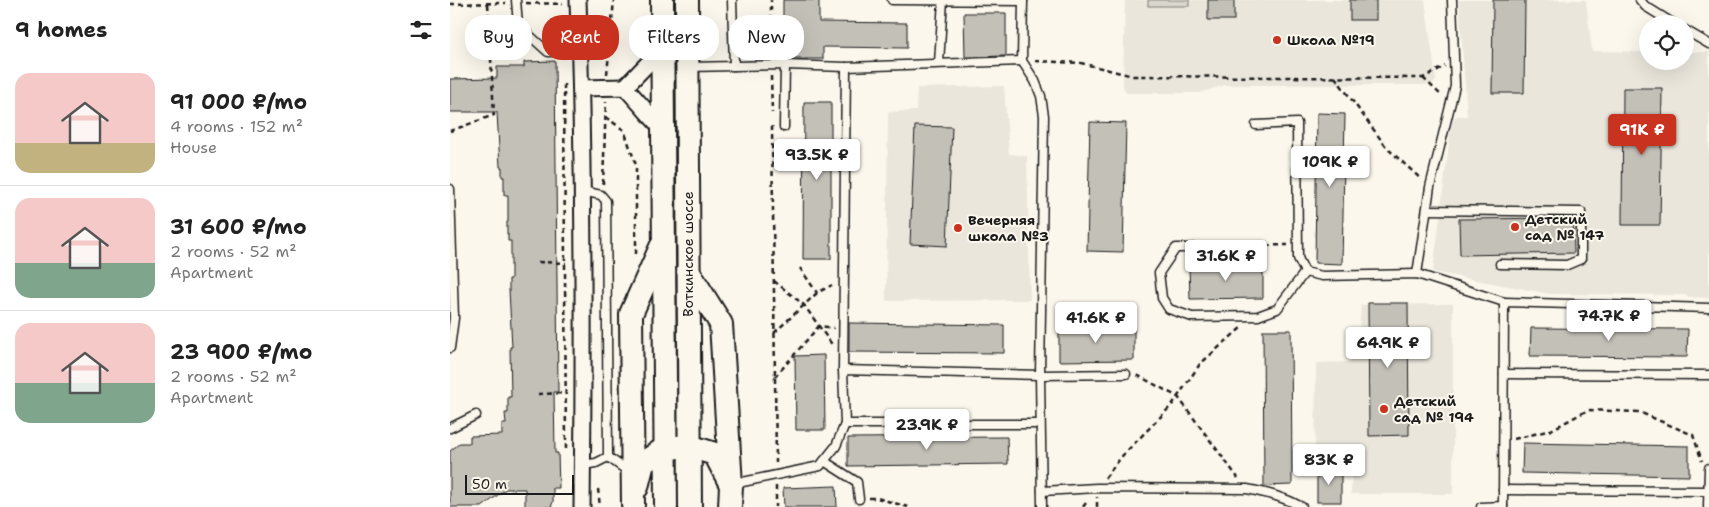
<!DOCTYPE html>
<meta charset="utf-8">
<style>
:root{--surface:#fff;--page:#f2f2f2;--text:#222;--muted:#767676;--line:#e0e0e0;--accent:#c8321e}
body{margin:0;font-family:"Shantell Sans",sans-serif;background:var(--page);color:var(--text);height:100vh;display:flex;flex-direction:column;font-size:19px;white-space:nowrap}
*{box-sizing:border-box;margin:0}
p{font-size:16px;color:var(--muted)}
.icon{flex:none;width:28px;height:28px;fill:none;stroke:currentColor;stroke-width:2;stroke-linecap:round;stroke-linejoin:round}
.map{position:relative;flex:1;overflow:hidden}
.panel{display:flex;flex-direction:column;background:var(--surface);width:450px}
.panel>*{flex:none}
.top-card{position:absolute;left:15px;top:15px;width:475px;height:45px;display:flex;gap:10px}
.tools{position:absolute;left:1189px;top:15px;display:grid;gap:10px}
.tools a{display:grid;place-items:center;width:55px;height:55px;border-radius:50%;background:var(--surface);box-shadow:0 5px 20px #0002;font-size:25px}
.scale{position:absolute;left:15px;bottom:12px;width:109px;box-sizing:border-box;padding-left:5px;border:2px solid #1c1c1c;border-top:0;font-size:14px;line-height:18px;white-space:nowrap;color:#1c1c1c;-webkit-text-stroke:4px #fbf7ec;paint-order:stroke}
.price{position:absolute;translate:-50% -42px;padding:0 11px;border-radius:5px;background:#fff;color:#222;font-size:16px;line-height:32px;filter:drop-shadow(0 1px 2px #0008)}
.price::after{content:'';position:absolute;left:50%;top:30px;width:15px;height:11px;margin-left:-8px;background:inherit;clip-path:polygon(0 0,100% 0,50% 100%)}
.price.on{background:var(--accent);color:#fff}
ul{padding:0;list-style:none}
li{display:flex;align-items:center;gap:15px;height:125px;padding:0 15px}
li+li{border-top:1px solid var(--line)}
li span{display:grid;place-items:center;flex:none;width:140px;height:100px;border-radius:15px;color:#555}
li>.icon{margin-inline-start:auto}
span .icon{width:60px;height:60px;fill:#fffc;stroke-width:1}
li b{font-size:21px}
h2{display:flex;justify-content:space-between;align-items:center;height:60px;padding:0 15px;font-size:21px}
.chip{padding:0 18px;border-radius:20px;background:var(--surface);box-shadow:0 5px 20px #0002;font-size:18px;line-height:45px}
.chip.on{background:var(--accent);color:#fff}
main{display:flex;flex:1;min-height:0}
.map>svg:first-child{display:block}
</style>
<main>
<section class="panel">
<h2>9 homes<svg class="icon" aria-label="filters" viewBox="0 0 24 24"><path d="M4 7h16M4 17h16"/><circle cx="9" cy="7" r="2"/><circle cx="15" cy="17" r="2"/></svg></h2>
<ul>
<li><span style="background:linear-gradient(#f6c9c9 70%,#c2b280 0)"><svg class="icon" aria-label="home" viewBox="0 0 24 24"><path d="M3 11l9-7 9 7M6 9v11h12V9"/></svg></span><div><b>91 000 ₽/mo</b><p>4 rooms · 152 m²</p><p>House</p></div></li>
<li><span style="background:linear-gradient(#f6c9c9 65%,#7fa58c 0)"><svg class="icon" aria-label="home" viewBox="0 0 24 24"><path d="M3 11l9-7 9 7M6 9v11h12V9"/></svg></span><div><b>31 600 ₽/mo</b><p>2 rooms · 52 m²</p><p>Apartment</p></div></li>
<li><span style="background:linear-gradient(#f6c9c9 60%,#7fa58c 0)"><svg class="icon" aria-label="home" viewBox="0 0 24 24"><path d="M3 11l9-7 9 7M6 9v11h12V9"/></svg></span><div><b>23 900 ₽/mo</b><p>2 rooms · 52 m²</p><p>Apartment</p></div></li>
</ul>
</section>
<div class="map">
<svg width="1259" height="507" viewBox="0 0 1259 507">
<rect width="100%" height="100%" fill="#fbf7ec"/>
<filter id="ink" filterUnits="userSpaceOnUse"><feTurbulence type="fractalNoise" baseFrequency=".02" numOctaves="2"/><feDisplacementMap in="SourceGraphic" scale="10" xChannelSelector="R" yChannelSelector="G"/><feConvolveMatrix kernelMatrix="1 2 1 2 8 2 1 2 1" color-interpolation-filters="sRGB"/></filter>
<g filter="url(#ink)">
<g fill="#eae6dc">
<path d="M675,0H975L986,80L982,85H775L749,93H676L673,86Z"/>
<path d="M1009,0H1136L1142,51L1197,52L1198,61H1235V52H1259V298L1240,297L1235,295L1100,294L983,272L1002,120L1007,116H1017Z"/>
<path d="M554,86L559,154L577,156L580,300L436,301L438,112L466,111L467,88Z"/>
<path d="M1003,304V494H901L902,456L865,454L866,363L901,362L902,345L908,344L911,305Z"/>
</g>
<rect fill="#dad7ce" stroke="#7b7a75" x="698" y="0" width="41" height="6"/>
<g fill="#c3c0b8" stroke="#1c1c1c">
<path d="M333,0H369V22L457,23V48L373,47V59H333Z"/>
<rect x="758" y="0" width="26" height="20"/>
<rect x="900" y="0" width="26" height="20"/>
<path d="M1043,0H1075L1074,93H1042Z"/>
<path d="M514,13H556V56L515,57Z"/>
<path d="M105,61L108,392H104L105,453H108L109,488H103V502L101,507H75V489H56L32,507H0V451L10,443H20V436L52,435V424H56L55,413H58V397H61L60,347H62L59,290V279H61V241H58V234H57V222H58V195H54V177H52V167H50L47,112H0V79L47,78V67H74V62Z"/>
<path d="M1173,88H1212L1210,225H1172Z"/>
<path d="M354,102H381V259H353Z"/>
<path d="M867,113L895,114L892,264L865,263Z"/>
<path d="M640,122L676,123L673,252L637,251Z"/>
<path d="M465,126L502,127L497,246L460,244Z"/>
<path d="M1123,218L1124,253L1010,255L1009,219Z"/>
<path d="M813,265V298L740,299L739,266Z"/>
<path d="M918,303H958L959,435L919,436Z"/>
<path d="M399,323L554,325V353L399,352Z"/>
<path d="M684,327V360L609,361V328Z"/>
<path d="M1081,328L1238,329L1237,357L1080,356Z"/>
<path d="M813,330H841L842,485L814,486Z"/>
<path d="M374,355L375,430H346L345,356Z"/>
<path d="M557,437L558,464L398,466V438Z"/>
<path d="M1073,443L1239,446V476L1072,473Z"/>
<rect x="867" y="469" width="24" height="33"/>
<path d="M386,486L387,507H334L333,488Z"/>
</g>
<g fill="none" stroke-linecap="round" stroke-linejoin="round">
<g stroke="#1c1c1c" stroke-width="11">
<g id="service">
<path d="M66,0L68,25L98,52L130,51"/>
<path d="M282,0L284,66"/>
<path d="M442,0L573,1"/>
<path d="M573,0L572,61L585,81L591,96L594,116L590,375L592,507"/>
<path d="M1190,0L1195,6L1224,24"/>
<path d="M1235,30L1259,44"/>
<path d="M489,63L493,0"/>
<path d="M335,65L396,67L572,61"/>
<path d="M239,67L335,65L334,127"/>
<path d="M806,125L847,123L848,258L855,272L872,276L967,274L1054,302"/>
<path d="M0,189L4,318L0,348"/>
<path d="M132,191L151,195L156,201L158,457L146,463L133,465"/>
<path d="M977,210L1131,212V259L1117,265L1050,264"/>
<path d="M744,248H726L709,273L712,298L719,309L742,317L808,316L827,309L855,272"/>
<path d="M967,274L980,187L1005,86L1002,0"/>
<path d="M393,370L396,67"/>
<path d="M1054,374L1259,375"/>
<path d="M590,424H395L393,370L590,375L676,374"/>
<path d="M0,428L26,415"/>
<path d="M158,457L179,472"/>
<path d="M374,461L407,482L409,499"/>
<path d="M283,484L370,466L386,446L395,424"/>
<path d="M1053,490L1258,491"/>
<path d="M592,491L647,488L797,489C817,493 834,497 852,507"/>
<path d="M1031,507L1053,506"/>
<path d="M1053,507L1054,302L1259,308"/>
<path d="M1258,507L1259,468"/>
</g>
</g>
<g stroke="#1c1c1c" stroke-width="19">
<g id="minor">
<path d="M128,0C134,169 134,338 132,507"/>
<path d="M175,87L212,49"/>
<path d="M131,88L175,87L213,130"/>
</g>
</g>
<g stroke="#1c1c1c" stroke-width="26">
<g id="primary">
<path d="M212,0L216,507"/>
<path d="M237,0L240,507"/>
<path d="M238,271L271,324L281,485"/>
<path d="M187,487L193,463L215,448L239,446L265,454L281,485L280,507"/>
<path d="M183,505L181,314L211,247"/>
</g>
</g>
<g stroke="#1c1c1c" stroke-width="2.5" stroke-dasharray="5 4" stroke-linecap="butt">
<path d="M76,3L113,4"/>
<path d="M0,4L56,3"/>
<path d="M321,56V0"/>
<path d="M585,61L631,63L683,76L973,78L995,66"/>
<path d="M157,74L164,0"/>
<path d="M321,76L322,113"/>
<path d="M885,77L937,148L971,179"/>
<path d="M973,78L992,96"/>
<path d="M114,84L116,453"/>
<path d="M155,117L174,130L186,165V256"/>
<path d="M322,126L326,463"/>
<path d="M0,131L44,115L38,3"/>
<path d="M153,184L156,102"/>
<path d="M753,247L838,245"/>
<path d="M88,262L116,263"/>
<path d="M350,268L367,293"/>
<path d="M324,281L354,305L383,346"/>
<path d="M324,333L367,293L382,285"/>
<path d="M687,375L728,397L788,478"/>
<path d="M325,377L369,326L384,328"/>
<path d="M88,394L116,393"/>
<path d="M1064,439L1101,430L1138,410L1189,412L1243,435L1252,461"/>
<path d="M655,478L673,455L722,405L750,364L792,327"/>
<path d="M326,486V507"/>
<path d="M148,489L150,507"/>
<path d="M419,498H427L458,507"/>
<path d="M633,507L638,500"/>
<path d="M647,507V497"/>
</g>
<use href="#service" stroke="#fbf7ec" stroke-width="8"/>
<use href="#minor" stroke="#fbf7ec" stroke-width="15"/>
<use href="#primary" stroke="#fbf7ec" stroke-width="22"/>
</g>
</g>
<g fill="#c8321e" stroke="#fbf7ec" stroke-width="2">
<circle cx="827" cy="40" r="5"/>
<circle cx="1065" cy="227" r="5"/>
<circle cx="508" cy="228" r="5"/>
<circle cx="934" cy="409" r="5"/>
</g>
<g text-anchor="middle" dominant-baseline="central" stroke-width="4" stroke-linejoin="round" paint-order="stroke">
<g font-size="14" font-weight="bold" fill="#1c1c1c" stroke="#fbf7ec" text-anchor="start">
<text x="837" y="40">Школа №19</text>
<text x="1075" y="219">Детский<tspan x="1075" dy="16">сад № 147</tspan></text>
<text x="518" y="220">Вечерняя<tspan x="518" dy="16">школа №3</tspan></text>
<text x="944" y="401">Детский<tspan x="944" dy="16">сад № 194</tspan></text>
</g>
<g font-size="14" fill="#1c1c1c" stroke="#fbf7ec">
<text transform="translate(238 254) rotate(-90)">Воткинское шоссе</text>
</g>
</g>
</svg>
<div class="tools">
<a><svg class="icon" aria-label="locate" viewBox="0 0 24 24"><circle cx="12" cy="12" r="6"/><path d="M12 2v4M12 18v4M2 12h4M18 12h4"/></svg></a>
</div>
<div class="scale">50 m</div>
<b class="price on" style="left:1192px;top:156px">91K ₽</b>
<b class="price" style="left:367px;top:181px">93.5K ₽</b>
<b class="price" style="left:880px;top:188px">109K ₽</b>
<b class="price" style="left:776px;top:282px">31.6K ₽</b>
<b class="price" style="left:1159px;top:342px">74.7K ₽</b>
<b class="price" style="left:646px;top:344px">41.6K ₽</b>
<b class="price" style="left:938px;top:369px">64.9K ₽</b>
<b class="price" style="left:477px;top:451px">23.9K ₽</b>
<b class="price" style="left:879px;top:486px">83K ₽</b>
<div class="top-card">
<a class="chip">Buy</a>
<a class="chip on">Rent</a>
<a class="chip">Filters</a>
<a class="chip">New</a>
</div>
</div>
</main>
